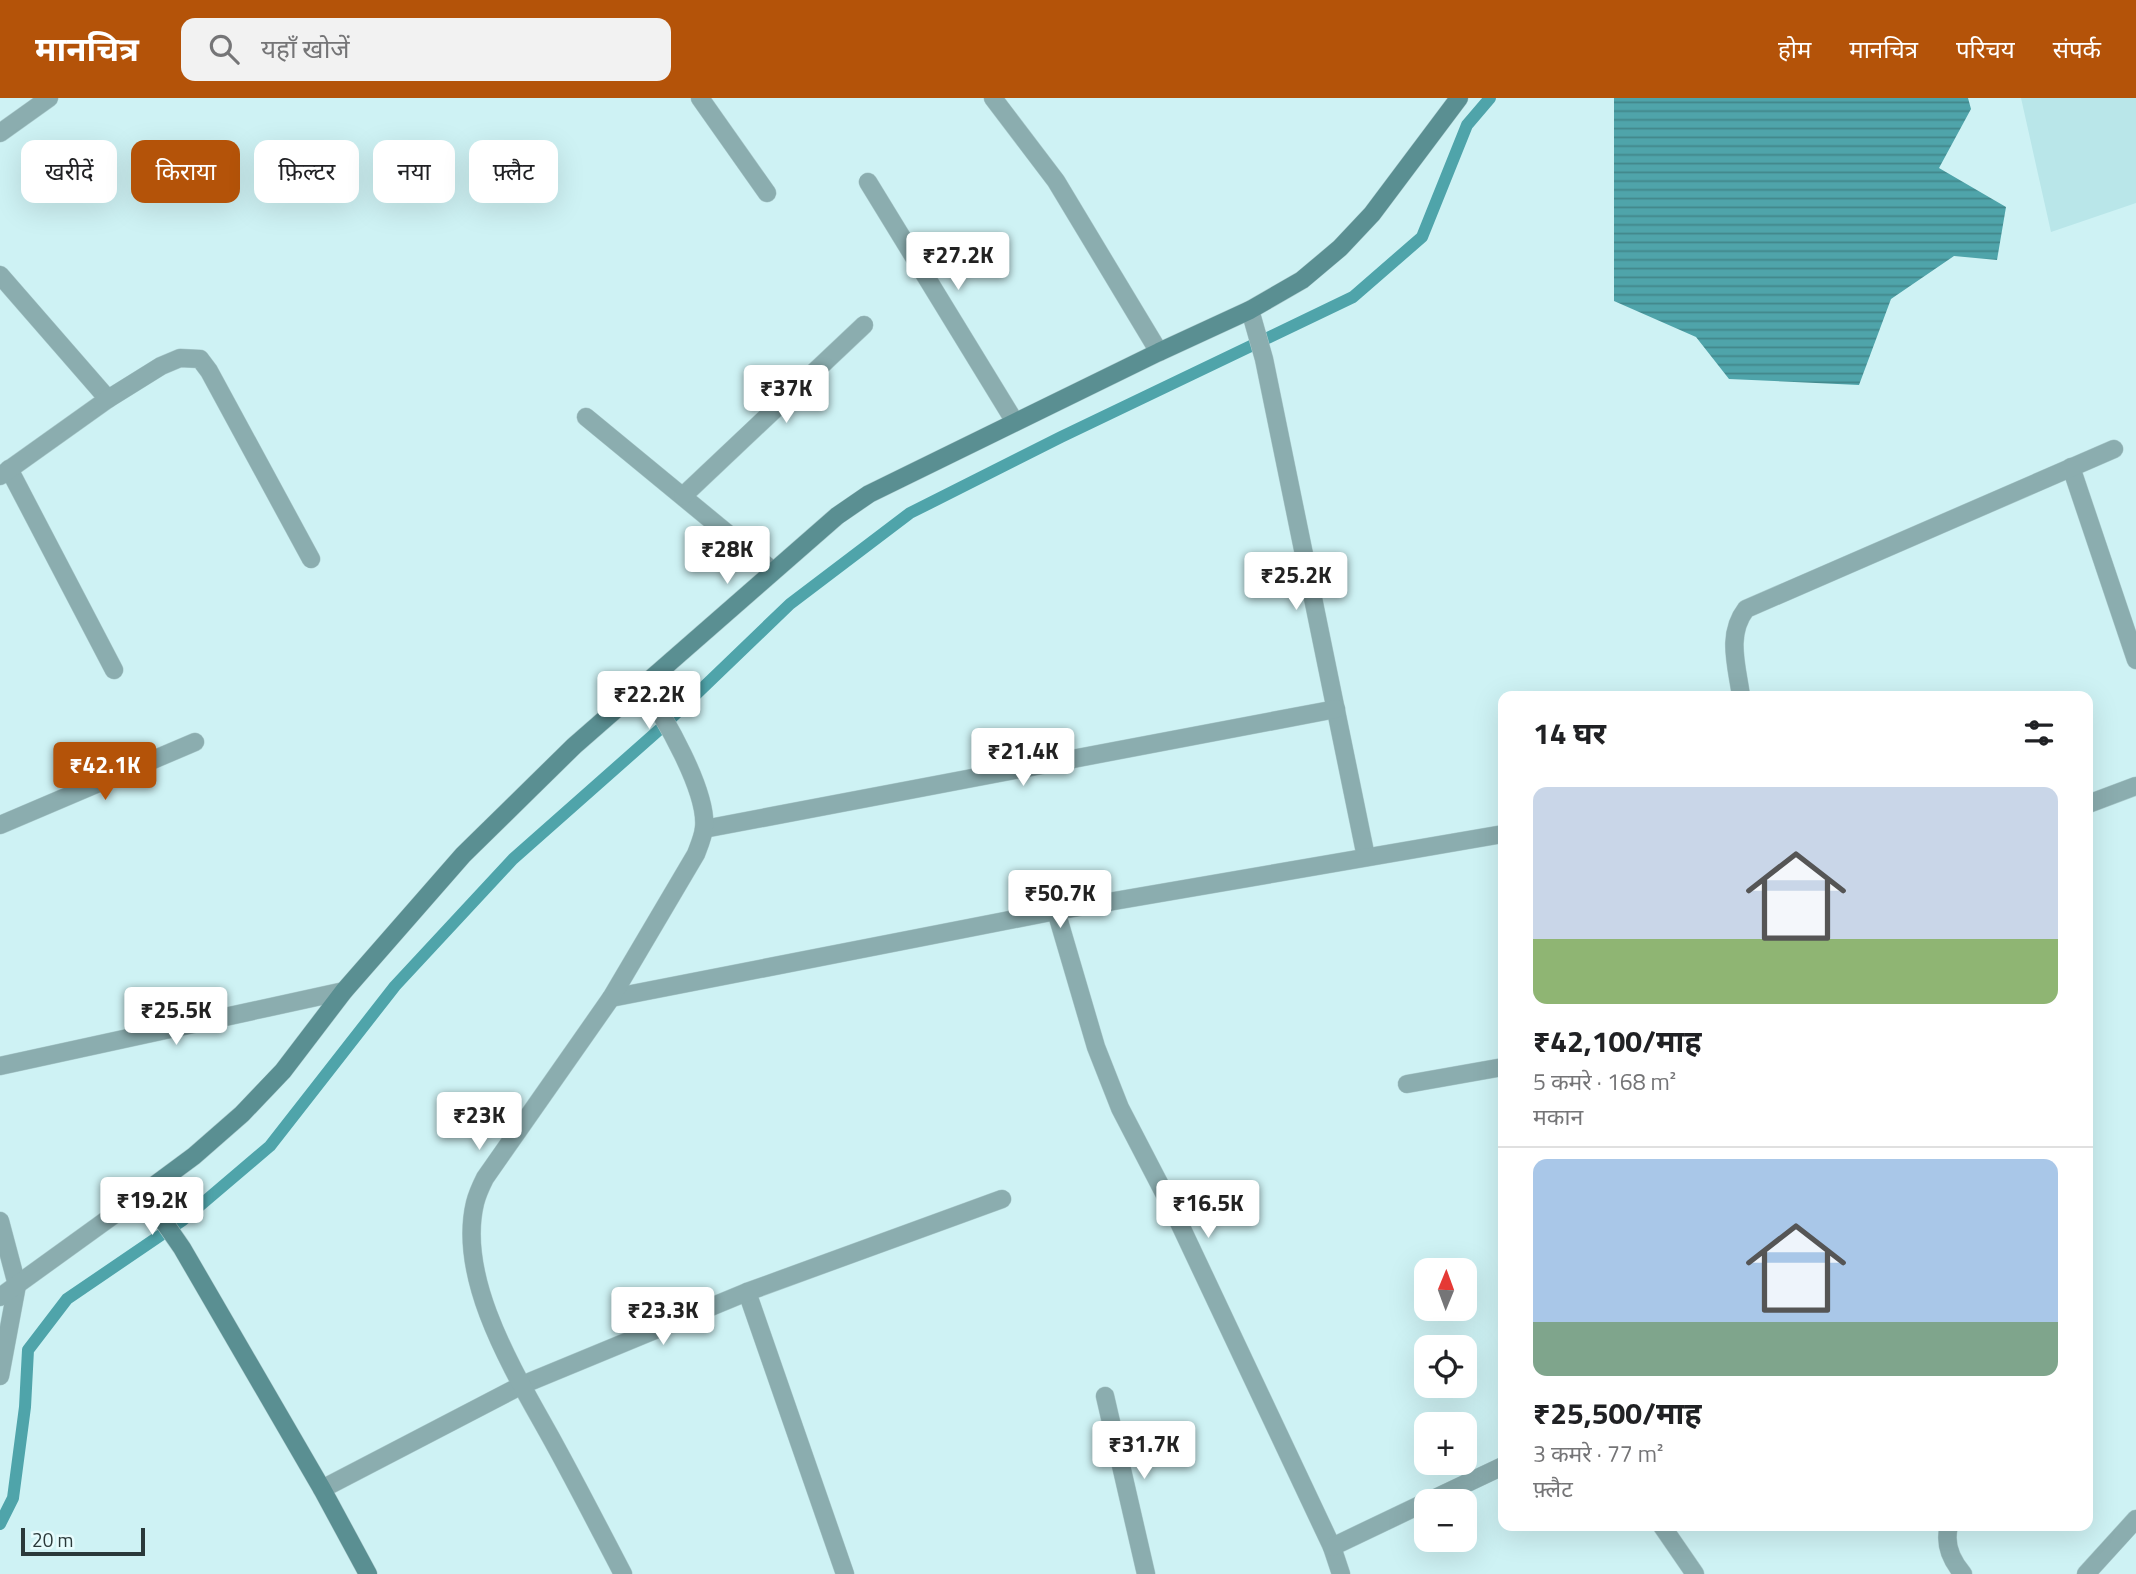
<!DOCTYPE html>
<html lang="hi">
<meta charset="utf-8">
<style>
:root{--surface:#fff;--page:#f2f2f2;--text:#202124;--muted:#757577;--line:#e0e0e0;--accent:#b45309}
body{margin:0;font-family:"Titillium Web","Noto Sans Devanagari",sans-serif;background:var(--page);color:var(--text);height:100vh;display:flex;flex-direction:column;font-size:26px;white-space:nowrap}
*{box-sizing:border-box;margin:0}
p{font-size:23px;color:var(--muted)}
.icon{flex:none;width:38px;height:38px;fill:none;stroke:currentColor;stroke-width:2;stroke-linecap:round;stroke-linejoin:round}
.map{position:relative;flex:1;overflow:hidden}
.details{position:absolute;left:1498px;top:593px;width:595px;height:840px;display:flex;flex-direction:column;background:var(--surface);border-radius:14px;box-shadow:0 7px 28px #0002}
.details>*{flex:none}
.hud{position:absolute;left:21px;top:42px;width:665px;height:63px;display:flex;gap:14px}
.needle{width:46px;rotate:1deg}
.tools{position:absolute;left:1414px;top:1160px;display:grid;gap:14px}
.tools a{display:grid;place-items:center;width:63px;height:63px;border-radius:14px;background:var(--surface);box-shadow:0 7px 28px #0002;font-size:35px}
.scale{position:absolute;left:21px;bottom:18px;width:124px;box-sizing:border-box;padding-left:7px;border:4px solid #2a393a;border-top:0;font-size:19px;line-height:24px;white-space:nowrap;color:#2a393a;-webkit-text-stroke:5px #e6fcfd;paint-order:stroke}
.price{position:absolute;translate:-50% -60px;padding:0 16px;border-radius:7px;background:#fff;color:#222;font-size:23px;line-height:46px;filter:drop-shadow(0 2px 4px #0008)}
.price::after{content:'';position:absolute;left:50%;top:42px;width:21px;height:16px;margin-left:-10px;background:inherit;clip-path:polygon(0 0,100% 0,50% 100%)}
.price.on{background:var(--accent);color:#fff}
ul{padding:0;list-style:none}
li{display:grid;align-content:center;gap:14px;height:371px;padding:0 35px}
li+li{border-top:2px solid var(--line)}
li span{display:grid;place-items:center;height:217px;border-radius:14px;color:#555}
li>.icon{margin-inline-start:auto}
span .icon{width:126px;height:126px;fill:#fffc;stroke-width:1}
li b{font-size:30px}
h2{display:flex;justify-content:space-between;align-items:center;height:84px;padding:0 35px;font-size:30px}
.chip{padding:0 24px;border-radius:14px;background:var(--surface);box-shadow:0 7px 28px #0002;font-size:24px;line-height:63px}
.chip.on{background:var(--accent);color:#fff}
header{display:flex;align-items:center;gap:42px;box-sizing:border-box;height:98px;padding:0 35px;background:var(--accent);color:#fff}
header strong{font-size:33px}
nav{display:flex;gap:38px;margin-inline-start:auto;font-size:24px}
.search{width:490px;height:63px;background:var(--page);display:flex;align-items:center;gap:18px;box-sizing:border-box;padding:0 24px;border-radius:14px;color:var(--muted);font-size:26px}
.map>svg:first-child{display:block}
</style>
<header>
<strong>मानचित्र</strong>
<div class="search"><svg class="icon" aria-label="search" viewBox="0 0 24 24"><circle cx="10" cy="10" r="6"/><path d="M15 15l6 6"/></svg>यहाँ खोजें</div>
<nav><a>होम</a><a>मानचित्र</a><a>परिचय</a><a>संपर्क</a></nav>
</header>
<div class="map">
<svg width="2136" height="1476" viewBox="0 0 2136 1476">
<defs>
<pattern id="water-rules" width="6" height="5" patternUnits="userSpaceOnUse" patternTransform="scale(1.75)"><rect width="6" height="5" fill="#4fa4aa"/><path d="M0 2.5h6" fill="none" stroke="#42878b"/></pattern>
</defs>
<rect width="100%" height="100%" fill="#cef2f4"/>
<path fill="#b9e6e9" d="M2021,0H2136V105L2051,134Z"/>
<path fill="url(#water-rules)" d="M1614,0H1968L1971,11L1939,70L2006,109L1997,162L1954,158L1891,201L1859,287L1729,281L1696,239L1614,203Z"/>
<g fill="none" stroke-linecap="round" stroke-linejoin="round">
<path stroke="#4fa4aa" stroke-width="12" d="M0,1426L13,1400L25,1309L28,1252L67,1201L183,1122L270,1048L395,888L513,761L660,631L790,506L910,415L1061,339L1353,199L1422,139L1467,27L1490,0"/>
<g stroke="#adcdcf" stroke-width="19">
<g id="street">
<path d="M700,0L767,95"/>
<path d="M993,0L1056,83L1159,254"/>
<path d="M0,35L49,0"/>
<path d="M868,84L1015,324"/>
<path d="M0,177L108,301"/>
<path d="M1250,212L1264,261L1366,759"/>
<path d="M586,319L773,473"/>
<path d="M2071,369L2136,562"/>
<path d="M9,371L114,572"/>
<path d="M0,378L108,301L161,268L180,260L200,261L209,273L311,461"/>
<path d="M683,398L864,227"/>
<path d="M1741,598C1737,568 1726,537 1746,511L2114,351"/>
<path d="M2088,706L2136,688"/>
<path d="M0,727L195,644"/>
<path d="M704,731L1336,611"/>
<path d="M1056,813L1096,949L1120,1010L1175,1116L1332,1449L1341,1476"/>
<path d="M611,900L1056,813L1503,736"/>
<path d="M0,968L344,893"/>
<path d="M1407,986L1503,969"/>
<path d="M0,1123L17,1187L0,1278"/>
<path d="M747,1194L845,1476"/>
<path d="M0,1199L144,1095"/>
<path d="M1105,1298L1146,1476"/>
<path d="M322,1391L522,1287L747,1194L1002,1101"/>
<path d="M1427,1404L1503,1368"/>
<path d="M1662,1428L1695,1476"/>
<path d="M1949,1428C1944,1446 1951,1462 1963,1476"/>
<path d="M1332,1449L1426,1404"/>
<path d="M623,1476C601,1434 579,1391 556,1349C519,1281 456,1185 475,1105C477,1097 481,1088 485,1080L611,900L696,756C699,748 703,739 704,730C708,694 664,617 642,588"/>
<path d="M2086,1476L2136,1421"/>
</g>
</g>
<g stroke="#adcdcf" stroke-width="19">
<path id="secondary" d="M368,1476L322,1391L182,1150L144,1095L194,1058L242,1016L283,973L344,893L463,757L574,648L837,418L869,396L1159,254L1250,212L1302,182L1340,150L1372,116L1459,0"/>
</g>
<use href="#street" stroke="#8badaf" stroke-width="18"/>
<use href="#secondary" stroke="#5a8f92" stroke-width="18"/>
</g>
</svg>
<div class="tools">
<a><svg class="needle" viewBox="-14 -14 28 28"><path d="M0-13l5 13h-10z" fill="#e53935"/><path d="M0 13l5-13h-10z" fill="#757577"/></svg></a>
<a><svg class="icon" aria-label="locate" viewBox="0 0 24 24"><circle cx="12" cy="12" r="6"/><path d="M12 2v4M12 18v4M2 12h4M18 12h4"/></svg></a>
<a>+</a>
<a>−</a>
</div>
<div class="scale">20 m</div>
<b class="price" style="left:958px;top:194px">₹27.2K</b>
<b class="price" style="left:786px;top:327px">₹37K</b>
<b class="price" style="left:727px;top:488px">₹28K</b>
<b class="price" style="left:1296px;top:514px">₹25.2K</b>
<b class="price" style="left:649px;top:633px">₹22.2K</b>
<b class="price" style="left:1023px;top:690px">₹21.4K</b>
<b class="price on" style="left:105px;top:704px">₹42.1K</b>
<b class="price" style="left:1060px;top:832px">₹50.7K</b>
<b class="price" style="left:176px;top:949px">₹25.5K</b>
<b class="price" style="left:479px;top:1054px">₹23K</b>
<b class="price" style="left:152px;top:1139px">₹19.2K</b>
<b class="price" style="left:1208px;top:1142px">₹16.5K</b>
<b class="price" style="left:663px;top:1249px">₹23.3K</b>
<b class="price" style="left:1144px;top:1383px">₹31.7K</b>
<div class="hud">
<a class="chip">खरीदें</a>
<a class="chip on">किराया</a>
<a class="chip">फ़िल्टर</a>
<a class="chip">नया</a>
<a class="chip">फ़्लैट</a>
</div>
<section class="details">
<h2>14 घर<svg class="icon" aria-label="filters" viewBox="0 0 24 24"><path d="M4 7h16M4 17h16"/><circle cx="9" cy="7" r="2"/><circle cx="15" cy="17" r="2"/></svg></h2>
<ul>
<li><span style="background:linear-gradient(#c9d6e8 70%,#8fb573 0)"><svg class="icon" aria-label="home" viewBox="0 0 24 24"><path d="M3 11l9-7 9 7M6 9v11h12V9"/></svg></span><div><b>₹42,100/माह</b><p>5 कमरे · 168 m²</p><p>मकान</p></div></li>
<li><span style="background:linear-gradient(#a9c7e8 75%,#7fa58c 0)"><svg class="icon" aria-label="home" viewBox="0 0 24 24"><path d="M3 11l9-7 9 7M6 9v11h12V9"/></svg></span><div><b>₹25,500/माह</b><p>3 कमरे · 77 m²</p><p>फ़्लैट</p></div></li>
</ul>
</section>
</div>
